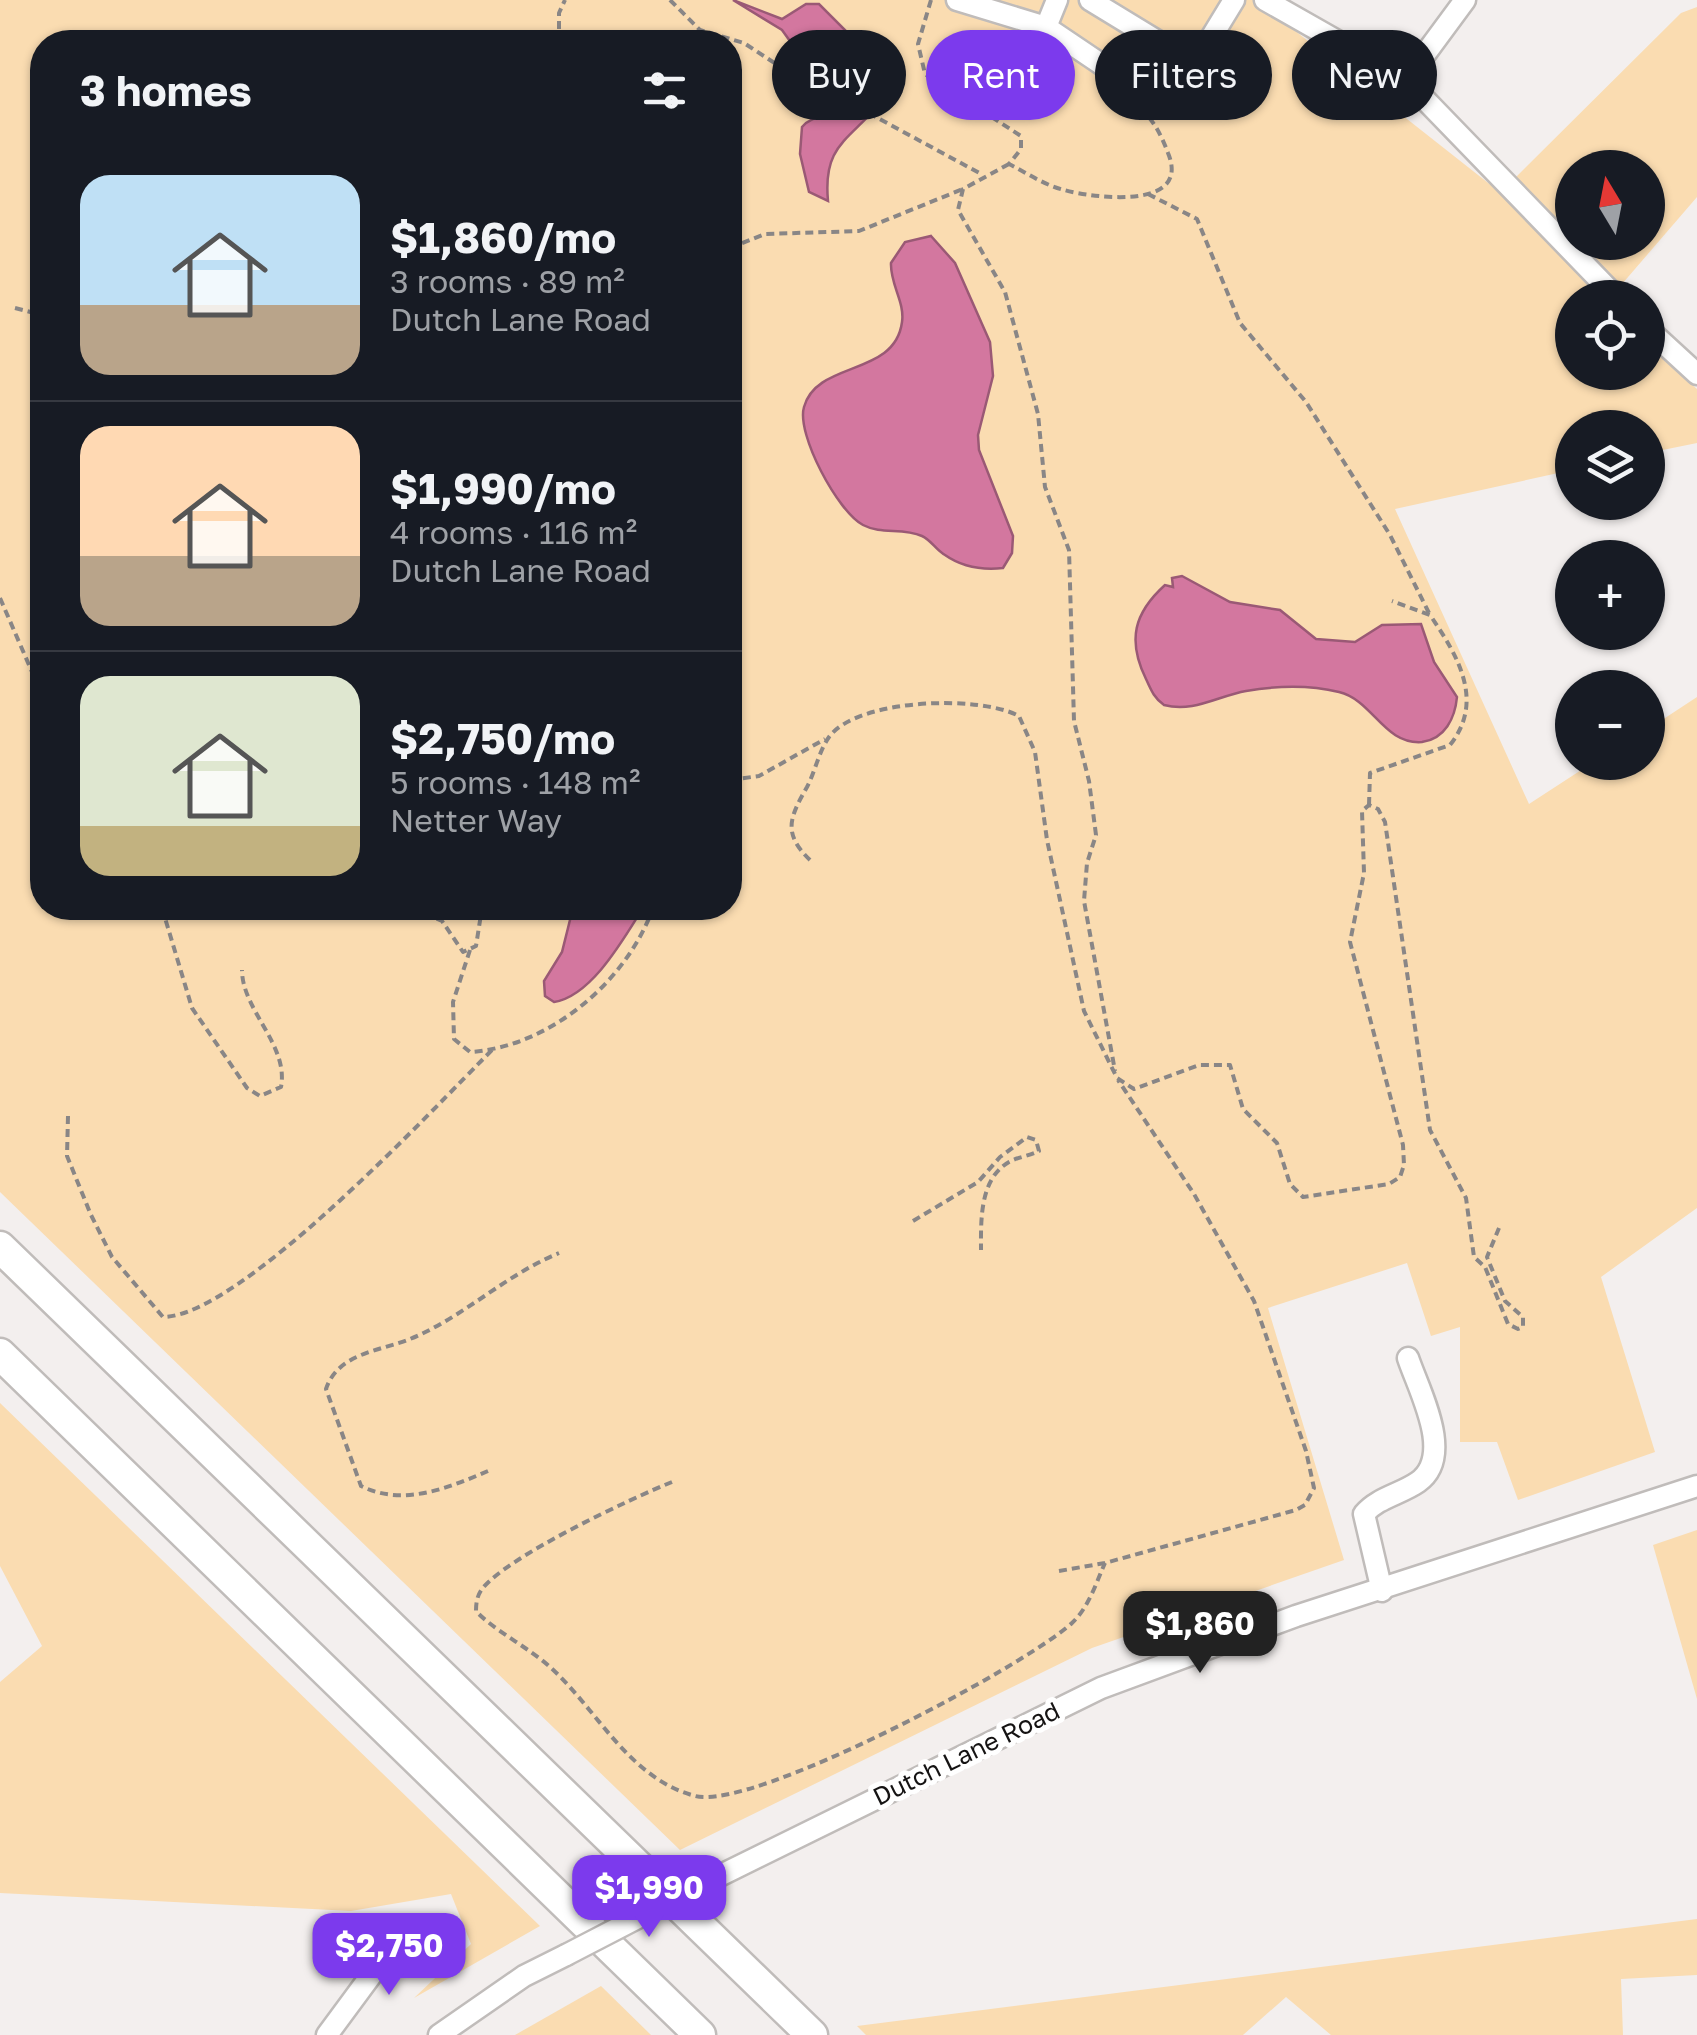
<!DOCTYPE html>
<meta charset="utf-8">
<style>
:root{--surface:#171b24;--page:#20242c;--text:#f1f3f6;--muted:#9ea1a6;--line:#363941;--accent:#7c3aed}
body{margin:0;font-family:"Golos Text",sans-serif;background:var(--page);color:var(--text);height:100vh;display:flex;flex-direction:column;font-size:38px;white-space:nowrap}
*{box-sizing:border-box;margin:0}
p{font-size:32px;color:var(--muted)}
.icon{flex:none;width:55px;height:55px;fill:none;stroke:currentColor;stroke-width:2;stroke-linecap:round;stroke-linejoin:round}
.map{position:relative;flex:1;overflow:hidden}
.details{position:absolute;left:30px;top:30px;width:712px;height:890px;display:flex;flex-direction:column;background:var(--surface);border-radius:40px;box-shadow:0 2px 8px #0004}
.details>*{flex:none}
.hud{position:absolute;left:772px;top:30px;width:772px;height:90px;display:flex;gap:20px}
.needle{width:65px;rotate:350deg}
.buttons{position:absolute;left:1555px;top:150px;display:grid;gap:20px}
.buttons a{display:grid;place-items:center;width:110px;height:110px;border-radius:50%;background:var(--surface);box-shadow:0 2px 8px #0004;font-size:50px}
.price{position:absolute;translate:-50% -85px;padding:0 22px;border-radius:20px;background:var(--accent);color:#fff;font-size:32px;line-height:65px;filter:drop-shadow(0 2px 5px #0008)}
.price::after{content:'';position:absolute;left:50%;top:60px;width:30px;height:22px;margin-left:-15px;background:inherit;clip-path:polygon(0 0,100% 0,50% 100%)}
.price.on{background:#222;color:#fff}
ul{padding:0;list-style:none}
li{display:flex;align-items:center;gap:30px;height:250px;padding:0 50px}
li+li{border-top:2px solid var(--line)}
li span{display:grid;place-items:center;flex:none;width:280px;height:200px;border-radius:30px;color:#555}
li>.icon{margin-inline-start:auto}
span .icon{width:120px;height:120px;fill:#fffc;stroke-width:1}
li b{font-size:42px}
h2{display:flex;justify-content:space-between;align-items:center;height:120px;padding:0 50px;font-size:42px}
.chip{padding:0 35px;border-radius:45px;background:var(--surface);box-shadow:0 2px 8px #0004;font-size:35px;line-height:90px}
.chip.on{background:var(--accent);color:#fff}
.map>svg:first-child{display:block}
</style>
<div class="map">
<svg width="1697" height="2035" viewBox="0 0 1697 2035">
<rect width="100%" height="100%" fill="#f3efee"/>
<g fill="#fadcb1" fill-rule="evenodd">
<path d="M0,0H1256L1492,186L1600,297L1572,298V372H1648V346L1697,389V443L1648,453V428H1572V470L1395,509L1529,804L1592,763L1648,762V702L1662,720L1697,697V1208L1601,1277L1655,1452L1518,1500L1497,1442H1460V1327L1431,1336L1407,1263L1268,1308L1344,1560L1092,1648L680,1850L0,1192ZM42,42H730V908H42Z"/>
<path d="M1697,7V197L1616,291L1513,180L1681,13ZM1572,168H1648V242H1572Z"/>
<path d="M0,1403L540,1926L414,1998L471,1944L451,1894L351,1911L0,1893V1682L42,1646L0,1566Z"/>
<path d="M1697,1530V1699L1653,1545Z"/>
<path d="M1697,1919V1975L1621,1979L1623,2035H1331L1286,1997L1243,2035H866L857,2026Z"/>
<path d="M601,1986L651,2035H515Z"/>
</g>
<g fill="#d3779f" stroke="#9a5975" stroke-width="2.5">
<path d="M733,0L782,19L806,4H819L858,43L861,70L875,79L878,106C846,142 823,147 828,201L809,192L800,154L802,127C818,108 851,123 852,85L795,48L782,30Z"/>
<path d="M931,236L955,263L990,342L993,376L978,435L979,450L1013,536L1012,553L1003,568C984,570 962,567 945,555C936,550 931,540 922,536C902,527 882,535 863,525C838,512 796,434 804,407C817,360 895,377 902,322C905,302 890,284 891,263L905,242Z"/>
<path d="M1182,576L1230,602L1280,610L1316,639L1355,642L1382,625L1421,624L1434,662L1457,697C1455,718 1445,739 1422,742C1384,745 1373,700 1339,692C1310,685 1275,686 1246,691C1218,696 1193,713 1164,705C1154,698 1151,690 1146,679C1127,640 1134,613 1165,585L1173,587L1172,578Z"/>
<path d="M573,908H643C624,938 592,996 554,1002L545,996L544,981L562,952Z"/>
</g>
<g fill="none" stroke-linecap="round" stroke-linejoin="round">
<g stroke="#c0bcba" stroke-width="25">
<g id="minor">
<path d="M957,0L1046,27L1138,89L1161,90L1195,64"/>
<path d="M1090,0L1195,64L1234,0"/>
<path d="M1265,0L1406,80L1617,298"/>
<path d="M1046,27L1057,0"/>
<path d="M1406,80L1465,0"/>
<path d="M1648,329L1697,374"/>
<path d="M1382,1591L1364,1514C1377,1498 1401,1494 1418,1482C1455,1456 1419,1391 1408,1358"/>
<path d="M709,1881L1101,1688L1296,1616L1697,1486"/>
<path d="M327,2035L406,1928"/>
<path d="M439,2035L524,1976L566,1955"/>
</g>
</g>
<g stroke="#c0bcba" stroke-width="35">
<g id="highway">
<path d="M0,1247L812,2035"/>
<path d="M0,1354L700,2035"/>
</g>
</g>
<g stroke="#898686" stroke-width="4" stroke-dasharray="8 5" stroke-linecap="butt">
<path d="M670,0L700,30L744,43L802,81L841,89L874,116L983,175"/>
<path d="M931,0L918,44L925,74L1021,136V149L1009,164C1027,173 1044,185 1064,190C1093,198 1192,211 1168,153C1162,137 1153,118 1140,109"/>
<path d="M246,42H258"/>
<path d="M559,42V13L565,0"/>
<path d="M1009,164L963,189L958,210L1005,292L1038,414L1045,487L1069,550L1074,721L1089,781L1096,835L1087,863L1084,901L1115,1071"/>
<path d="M1148,194L1197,219L1240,323L1306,402L1390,535L1430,615"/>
<path d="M730,248L765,234L859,231L963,189"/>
<path d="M15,308L42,315"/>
<path d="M0,598L42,695"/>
<path d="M730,780L759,776L825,739"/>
<path d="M1369,805L1370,773L1450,745C1485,701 1458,656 1430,615L1392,601"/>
<path d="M810,860C782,833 790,817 807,787C815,772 819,751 829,737C858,698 980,695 1019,716L1035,752L1047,840L1084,1011L1117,1078L1134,1089L1199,1065H1230L1243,1109L1277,1143L1290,1184L1303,1197L1389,1184L1400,1177L1404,1165L1403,1145L1350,942L1364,873L1362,811L1369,805L1378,809L1385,822L1430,1130L1466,1198L1474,1257L1485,1267L1508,1324L1518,1329L1523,1327V1317L1505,1301L1487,1257L1499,1228"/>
<path d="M162,908L192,1008L247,1088L260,1096L281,1087C289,1045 242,1010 242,970"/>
<path d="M413,908L442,921L463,952L476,946L482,908"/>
<path d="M470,950L453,1002L454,1039L470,1052C550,1047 627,981 653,908"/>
<path d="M68,1116L67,1156L91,1215L112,1257L163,1317C241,1316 432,1110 492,1050"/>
<path d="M913,1221L978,1182L1000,1157L1027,1137L1036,1140L1039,1151C1029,1156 1018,1157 1009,1162C979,1179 981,1222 981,1250"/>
<path d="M488,1471C448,1488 403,1507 361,1486L326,1389C338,1353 380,1351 410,1339C464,1317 505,1275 559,1253"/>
<path d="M672,1482C630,1499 508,1556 482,1589C477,1596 476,1603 476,1611C492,1629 529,1648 549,1666C598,1710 628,1778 695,1796C753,1811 1024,1667 1072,1623C1089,1607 1096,1583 1105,1563"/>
<path d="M1059,1571L1105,1563L1296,1510L1305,1505L1314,1488L1306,1451L1254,1301L1194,1194L1118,1080"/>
</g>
<use href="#minor" stroke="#fff" stroke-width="20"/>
<use href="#highway" stroke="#fff" stroke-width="30"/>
<g stroke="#c0bcba" stroke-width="25" stroke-linecap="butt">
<path id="minor-bridge" d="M566,1955L709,1881"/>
</g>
<use href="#minor-bridge" stroke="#fff" stroke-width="20"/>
</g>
<g text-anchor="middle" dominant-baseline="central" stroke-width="10" stroke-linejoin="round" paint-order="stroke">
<g font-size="25" fill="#151313" stroke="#fff">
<text transform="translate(966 1753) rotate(-26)">Dutch Lane Road</text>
</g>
</g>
</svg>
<div class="buttons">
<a><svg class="needle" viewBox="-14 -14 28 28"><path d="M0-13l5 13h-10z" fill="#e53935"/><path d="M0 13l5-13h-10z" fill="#9ea1a6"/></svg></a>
<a><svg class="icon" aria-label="locate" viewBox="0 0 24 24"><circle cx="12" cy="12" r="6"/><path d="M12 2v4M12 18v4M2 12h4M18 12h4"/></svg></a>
<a><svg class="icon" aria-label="layers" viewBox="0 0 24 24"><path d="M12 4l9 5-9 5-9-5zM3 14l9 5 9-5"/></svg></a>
<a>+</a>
<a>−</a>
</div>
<b class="price on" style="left:1200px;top:1676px">$1,860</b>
<b class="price" style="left:649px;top:1940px">$1,990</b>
<b class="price" style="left:389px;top:1998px">$2,750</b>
<div class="hud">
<a class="chip">Buy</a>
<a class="chip on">Rent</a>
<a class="chip">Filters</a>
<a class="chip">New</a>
</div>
<section class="details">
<h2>3 homes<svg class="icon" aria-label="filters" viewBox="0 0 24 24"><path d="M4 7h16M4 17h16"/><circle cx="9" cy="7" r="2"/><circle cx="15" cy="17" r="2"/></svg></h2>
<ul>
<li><span style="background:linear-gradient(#bfe0f5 65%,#b9a48a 0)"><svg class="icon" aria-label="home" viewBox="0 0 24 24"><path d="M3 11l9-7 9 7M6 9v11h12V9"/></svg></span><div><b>$1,860/mo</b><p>3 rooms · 89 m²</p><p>Dutch Lane Road</p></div></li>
<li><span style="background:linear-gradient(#ffd9b3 65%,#b9a48a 0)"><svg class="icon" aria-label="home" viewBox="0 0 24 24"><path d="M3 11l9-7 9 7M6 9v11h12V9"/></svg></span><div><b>$1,990/mo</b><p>4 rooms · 116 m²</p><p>Dutch Lane Road</p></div></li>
<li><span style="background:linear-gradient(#dfe7d0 75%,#c2b280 0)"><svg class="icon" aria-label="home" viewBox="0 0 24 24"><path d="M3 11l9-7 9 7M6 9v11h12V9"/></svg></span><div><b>$2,750/mo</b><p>5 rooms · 148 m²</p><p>Netter Way</p></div></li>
</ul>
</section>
</div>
